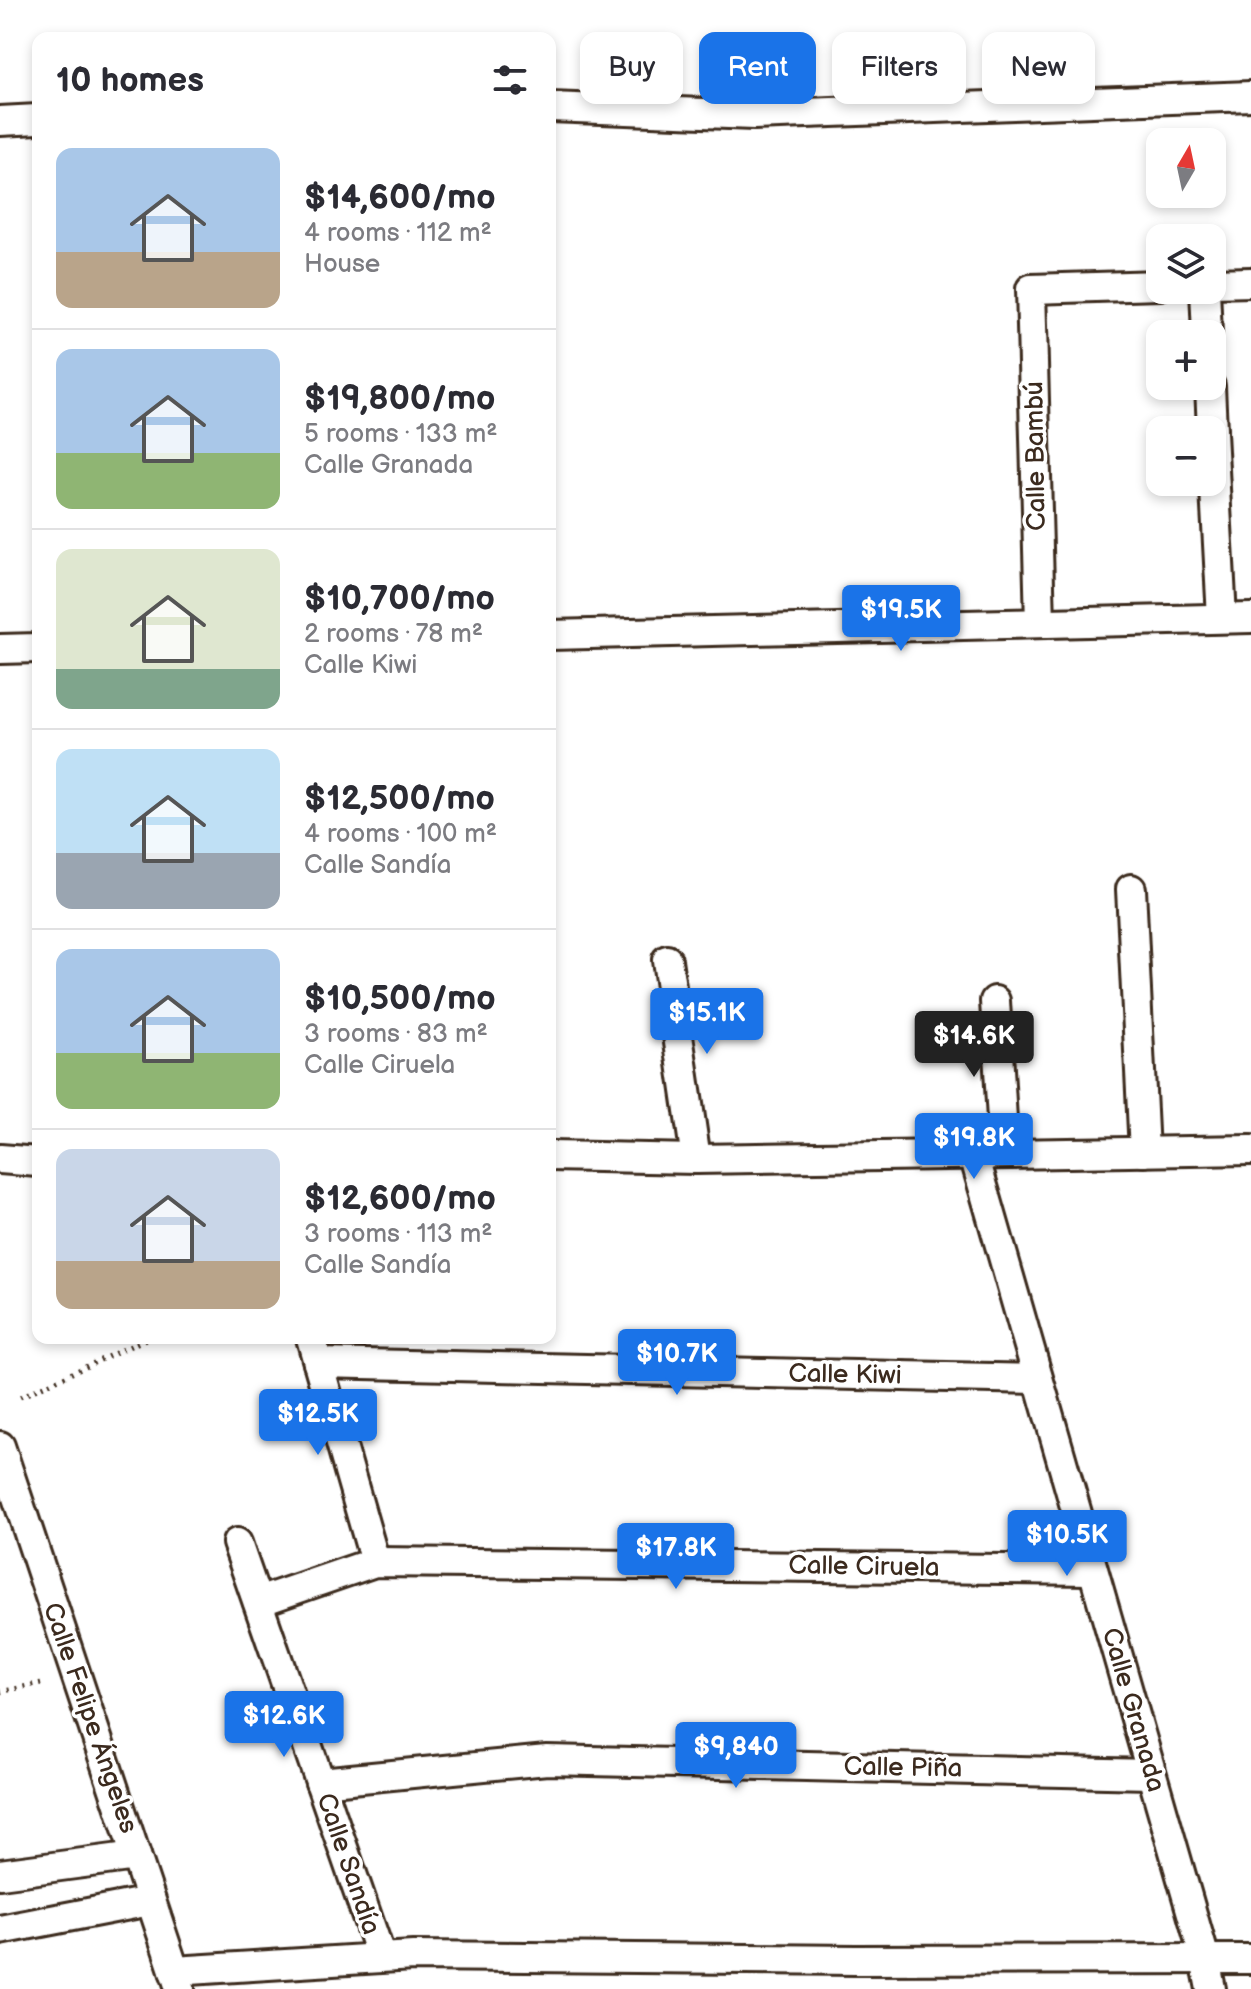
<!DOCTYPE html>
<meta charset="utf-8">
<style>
:root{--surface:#fff;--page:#f7f7f7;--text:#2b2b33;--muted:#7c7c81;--line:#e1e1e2;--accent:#1a73e8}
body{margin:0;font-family:"Balsamiq Sans",sans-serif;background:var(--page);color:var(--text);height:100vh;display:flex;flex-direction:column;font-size:30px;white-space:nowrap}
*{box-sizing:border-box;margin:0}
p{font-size:26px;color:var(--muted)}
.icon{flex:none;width:44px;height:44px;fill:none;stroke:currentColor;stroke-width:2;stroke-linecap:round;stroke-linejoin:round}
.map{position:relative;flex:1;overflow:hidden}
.drawer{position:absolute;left:32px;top:32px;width:524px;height:1312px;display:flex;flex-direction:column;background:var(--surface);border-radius:16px;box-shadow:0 4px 12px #0003}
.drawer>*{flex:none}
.hud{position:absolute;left:580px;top:32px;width:550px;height:72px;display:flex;gap:16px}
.needle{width:52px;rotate:9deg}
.fabs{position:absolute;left:1146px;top:128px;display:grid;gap:16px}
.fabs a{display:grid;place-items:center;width:80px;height:80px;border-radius:16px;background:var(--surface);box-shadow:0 4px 12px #0003;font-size:40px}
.price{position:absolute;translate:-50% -68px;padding:0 18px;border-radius:8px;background:var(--accent);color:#fff;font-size:26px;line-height:52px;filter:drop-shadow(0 2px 4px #0008)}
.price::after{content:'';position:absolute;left:50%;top:48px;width:24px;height:18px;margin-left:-12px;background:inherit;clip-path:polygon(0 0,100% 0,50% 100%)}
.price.on{background:#222;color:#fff}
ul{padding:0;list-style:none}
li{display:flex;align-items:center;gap:24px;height:200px;padding:0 24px}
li+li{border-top:2px solid var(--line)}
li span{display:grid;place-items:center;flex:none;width:224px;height:160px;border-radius:16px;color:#555}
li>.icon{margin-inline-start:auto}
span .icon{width:96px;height:96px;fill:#fffc;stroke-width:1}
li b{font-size:34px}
h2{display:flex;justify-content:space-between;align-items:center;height:96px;padding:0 24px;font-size:34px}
.pill{padding:0 28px;border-radius:16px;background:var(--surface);box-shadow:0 4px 12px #0003;font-size:28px;line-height:72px}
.pill.on{background:var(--accent);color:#fff}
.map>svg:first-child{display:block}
</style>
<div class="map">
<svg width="1251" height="1989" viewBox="0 0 1251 1989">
<rect width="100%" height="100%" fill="#fff"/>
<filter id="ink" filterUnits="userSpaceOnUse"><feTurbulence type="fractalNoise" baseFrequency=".0125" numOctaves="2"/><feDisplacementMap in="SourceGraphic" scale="16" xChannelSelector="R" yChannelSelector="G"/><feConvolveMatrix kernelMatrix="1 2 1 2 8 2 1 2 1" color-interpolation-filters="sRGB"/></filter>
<g filter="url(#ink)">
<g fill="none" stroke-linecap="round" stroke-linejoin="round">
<g stroke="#3b2a1e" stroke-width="34">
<g id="street">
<path d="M550,107L754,115L1251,96"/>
<path d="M0,121L38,119"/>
<path d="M1212,283L1251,282"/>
<path d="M1205,290L1207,334"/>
<path d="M1210,386L1212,430"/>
<path d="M1212,433L1222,618"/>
<path d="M1040,623L1031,289L1160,285"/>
<path d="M550,635L1251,618"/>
<path d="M0,649L38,648"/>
<path d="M1131,889L1144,1152"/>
<path d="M667,960L696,1159"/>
<path d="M995,1001L1004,1154"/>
<path d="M974,1155L1205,1959L1211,1989"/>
<path d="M550,1156L696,1159L1251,1150"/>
<path d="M0,1159L38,1162"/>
<path d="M311,1338L375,1562"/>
<path d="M318,1363L1036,1379"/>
<path d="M0,1446L180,1988"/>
<path d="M237,1543L381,1957"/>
<path d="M258,1602L375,1562L1092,1570"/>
<path d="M320,1782L547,1760L1151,1774"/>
<path d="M0,1874L136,1856"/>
<path d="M0,1930L150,1901"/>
<path d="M174,1971L413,1956L856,1960L1251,1959"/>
</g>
</g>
<g stroke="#3b2a1e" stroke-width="5" stroke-dasharray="2 6" stroke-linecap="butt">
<path d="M20,1397L148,1338"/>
<path d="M0,1692L46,1682"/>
</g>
<use href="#street" stroke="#fff" stroke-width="28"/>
</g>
</g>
<g text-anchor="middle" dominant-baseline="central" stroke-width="7" stroke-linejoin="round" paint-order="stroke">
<g font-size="26" fill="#3b2a1e" stroke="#fff">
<text transform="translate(1036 456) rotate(-91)">Calle Bambú</text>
<text transform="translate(845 1375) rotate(1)">Calle Kiwi</text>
<text transform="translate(864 1567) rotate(1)">Calle Ciruela</text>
<text transform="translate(1133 1710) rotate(74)">Calle Granada</text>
<text transform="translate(90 1718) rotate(71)">Calle Felipe Ángeles</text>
<text transform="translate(903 1768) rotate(1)">Calle Piña</text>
<text transform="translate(348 1864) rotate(71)">Calle Sandía</text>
</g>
</g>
</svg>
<div class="fabs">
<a><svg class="needle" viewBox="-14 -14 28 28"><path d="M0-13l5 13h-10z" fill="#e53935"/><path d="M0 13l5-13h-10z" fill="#7c7c81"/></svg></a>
<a><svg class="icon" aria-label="layers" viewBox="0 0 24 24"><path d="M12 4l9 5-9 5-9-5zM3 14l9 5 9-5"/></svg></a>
<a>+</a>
<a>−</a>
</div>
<b class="price" style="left:901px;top:653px">$19.5K</b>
<b class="price" style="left:707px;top:1056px">$15.1K</b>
<b class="price on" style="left:974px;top:1079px">$14.6K</b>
<b class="price" style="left:974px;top:1181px">$19.8K</b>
<b class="price" style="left:677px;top:1397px">$10.7K</b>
<b class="price" style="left:318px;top:1457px">$12.5K</b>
<b class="price" style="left:1067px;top:1578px">$10.5K</b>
<b class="price" style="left:676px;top:1591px">$17.8K</b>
<b class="price" style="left:284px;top:1759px">$12.6K</b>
<b class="price" style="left:736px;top:1790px">$9,840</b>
<div class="hud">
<a class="pill">Buy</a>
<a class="pill on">Rent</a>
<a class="pill">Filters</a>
<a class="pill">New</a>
</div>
<section class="drawer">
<h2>10 homes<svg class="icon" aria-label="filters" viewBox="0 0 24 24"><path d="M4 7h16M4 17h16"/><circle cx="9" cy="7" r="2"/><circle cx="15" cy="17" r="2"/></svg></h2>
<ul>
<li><span style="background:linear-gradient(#a9c7e8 65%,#b9a48a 0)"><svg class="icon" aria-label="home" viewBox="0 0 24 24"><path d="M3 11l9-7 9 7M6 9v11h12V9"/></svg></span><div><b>$14,600/mo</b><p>4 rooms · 112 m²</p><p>House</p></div></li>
<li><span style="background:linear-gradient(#a9c7e8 65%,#8fb573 0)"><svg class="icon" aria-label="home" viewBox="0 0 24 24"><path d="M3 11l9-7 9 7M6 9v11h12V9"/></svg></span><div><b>$19,800/mo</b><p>5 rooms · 133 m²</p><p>Calle Granada</p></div></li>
<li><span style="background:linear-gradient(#dfe7d0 75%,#7fa58c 0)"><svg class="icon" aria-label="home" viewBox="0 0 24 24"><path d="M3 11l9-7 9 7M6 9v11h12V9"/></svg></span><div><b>$10,700/mo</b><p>2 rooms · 78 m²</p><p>Calle Kiwi</p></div></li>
<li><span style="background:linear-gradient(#bfe0f5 65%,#9aa5b1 0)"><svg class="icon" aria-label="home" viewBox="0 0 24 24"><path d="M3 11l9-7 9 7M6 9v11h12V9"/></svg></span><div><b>$12,500/mo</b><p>4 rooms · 100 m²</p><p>Calle Sandía</p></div></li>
<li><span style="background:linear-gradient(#a9c7e8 65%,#8fb573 0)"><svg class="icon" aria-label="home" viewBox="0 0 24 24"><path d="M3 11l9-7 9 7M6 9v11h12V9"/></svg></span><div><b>$10,500/mo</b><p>3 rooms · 83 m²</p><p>Calle Ciruela</p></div></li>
<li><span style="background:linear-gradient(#c9d6e8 70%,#b9a48a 0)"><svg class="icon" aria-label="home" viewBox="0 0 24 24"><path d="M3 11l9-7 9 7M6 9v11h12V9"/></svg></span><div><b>$12,600/mo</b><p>3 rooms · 113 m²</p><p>Calle Sandía</p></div></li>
</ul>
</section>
</div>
